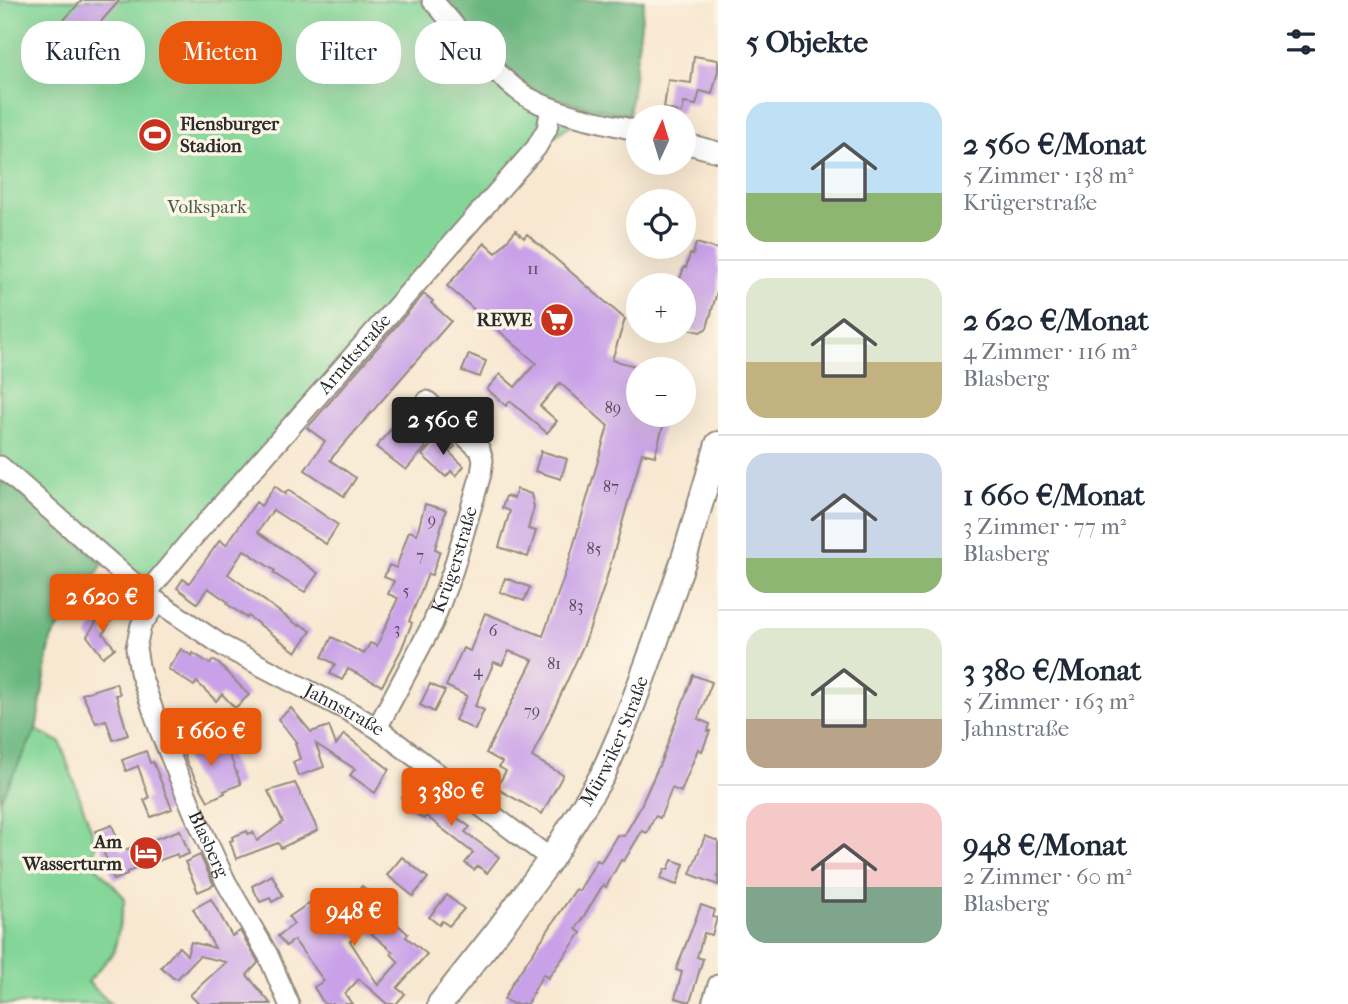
<!DOCTYPE html>
<html lang="de">
<meta charset="utf-8">
<style>
:root{--surface:#fff;--page:#f2f2f3;--text:#1f2937;--muted:#747a83;--line:#e0e1e3;--accent:#ea580c}
body{margin:0;font-family:"IM FELL French Canon",serif;background:var(--page);color:var(--text);height:100vh;display:flex;flex-direction:column;font-size:26px;white-space:nowrap}
*{box-sizing:border-box;margin:0}
p{font-size:23px;color:var(--muted)}
.icon{flex:none;width:38px;height:38px;fill:none;stroke:currentColor;stroke-width:2;stroke-linecap:round;stroke-linejoin:round}
.map{position:relative;flex:1;overflow:hidden}
.panel{display:flex;flex-direction:column;background:var(--surface);width:630px}
.panel>*{flex:none}
.top-card{position:absolute;left:21px;top:21px;width:592px;height:63px;display:flex;gap:14px}
.needle{width:46px;rotate:4deg}
.controls{position:absolute;left:626px;top:105px;display:grid;gap:14px}
.controls a{display:grid;place-items:center;width:70px;height:70px;border-radius:50%;background:var(--surface);box-shadow:0 7px 28px #0002;font-size:35px}
.price{position:absolute;translate:-50% -60px;padding:0 16px;border-radius:7px;background:var(--accent);color:#fff;font-size:23px;line-height:46px;filter:drop-shadow(0 2px 4px #0008)}
.price::after{content:'';position:absolute;left:50%;top:42px;width:21px;height:16px;margin-left:-10px;background:inherit;clip-path:polygon(0 0,100% 0,50% 100%)}
.price.selected{background:#222;color:#fff}
ul{padding:0;list-style:none}
li{display:flex;align-items:center;gap:21px;height:175px;padding:0 28px}
li+li{border-top:2px solid var(--line)}
li span{display:grid;place-items:center;flex:none;width:196px;height:140px;border-radius:21px;color:#555}
li>.icon{margin-inline-start:auto}
span .icon{width:84px;height:84px;fill:#fffc;stroke-width:1}
li b{font-size:30px}
h2{display:flex;justify-content:space-between;align-items:center;height:84px;padding:0 28px;font-size:30px}
.pill{padding:0 24px;border-radius:28px;background:var(--surface);box-shadow:0 7px 28px #0002;font-size:24px;line-height:63px}
.pill.selected{background:var(--accent);color:#fff}
main{display:flex;flex:1;min-height:0}
.map>svg:first-child{display:block}
</style>
<main>
<div class="map">
<svg width="718" height="1004" viewBox="0 0 718 1004">
<rect width="100%" height="100%" fill="#fcf5e5"/>
<filter id="ink" filterUnits="userSpaceOnUse"><feTurbulence type="fractalNoise" baseFrequency=".0143" numOctaves="2"/><feDisplacementMap in="SourceGraphic" scale="14" xChannelSelector="R" yChannelSelector="G"/><feConvolveMatrix kernelMatrix="1 2 1 2 8 2 1 2 1" color-interpolation-filters="sRGB"/></filter>
<filter id="wash" filterUnits="userSpaceOnUse"><feTurbulence type="fractalNoise" baseFrequency=".00686" numOctaves="4" result="noise"/><feDisplacementMap in="SourceGraphic" scale="28" xChannelSelector="R" yChannelSelector="G"/><feGaussianBlur stdDeviation="1.57" result="paint"/><feColorMatrix in="noise" values="0 0 0 0 0 0 0 0 0 0 0 0 0 0 0 0 0 1.4 0 .05"/><feComposite in="paint" operator="in"/></filter>
<g filter="url(#wash)">
<rect width="100%" height="100%" fill="#f8e8d1"/>
<path fill="#83d698" stroke="#578062" stroke-width="2" d="M0,0H644L629,115L567,127L537,150L156,581L103,564L51,639L36,730L60,742L96,843L92,862L125,898L114,952L88,982L111,1004H0Z"/>
<g fill="#6ab780" stroke="#4a7156" stroke-width="2">
<path d="M439,0H644L629,115L545,97L506,73Z"/>
<path d="M0,473L103,564L51,639L36,730L0,800Z"/>
</g>
<g id="blocks">
<g fill="#c9a1e8" fill-rule="evenodd">
<path d="M82,0H120L75,51L53,32Z"/>
<path d="M694,56L718,60V71L712,94L700,91L696,105L684,103L682,113L664,108L668,80L691,83Z"/>
<path d="M516,230L524,238L527,234L625,319L612,360L639,367V415H666L655,456L642,453L605,584L585,642L532,757L563,775L542,814L496,788L506,771L499,767L502,762L486,753L533,660L509,651L502,665L494,662L475,706L484,710L475,730L455,720L467,696L446,686L463,648L470,651L485,613L543,636L566,571L608,426L560,383L540,406L557,421L547,433L510,401L506,406L487,389L500,374L515,387L536,363L447,286L485,243L496,253Z"/>
<path d="M696,243L718,249V288L707,328L700,332L684,328V285H678L684,267L686,268L690,254L693,255Z"/>
<path d="M424,294L433,301L431,303L451,321L330,460L356,478L344,496L305,470L325,441L307,428Z"/>
<path d="M469,354L486,361L480,377L462,371Z"/>
<path d="M397,422L426,447L406,470L376,447Z"/>
<path d="M441,434L455,446L449,452L464,466L456,476L451,471L446,477L422,455Z"/>
<path d="M541,451L567,459L561,479L535,471Z"/>
<path d="M275,486L285,494L288,490L338,525L326,544L273,510L258,532L318,573L305,592L284,580L273,573L275,571L244,550L228,574L299,626L300,624L311,631L296,652L248,616L247,618L227,604L228,602L208,588L197,603L177,588L183,579L189,583L220,540L226,545L256,502L261,506Z"/>
<path d="M517,489L531,494L534,507L528,529L536,531L528,557L499,547L510,511L502,508L506,496L514,498Z"/>
<path d="M425,504L446,510L435,549L440,551L432,575L428,574L409,621L412,623L401,650L382,686L348,669L342,680L330,674L335,664L322,657L332,637L364,654L370,643L377,646L398,598L388,594L394,581L384,577L389,565L396,568L409,531L417,534Z"/>
<path d="M505,578L530,587L524,601L500,592Z"/>
<path d="M104,610L114,616L103,634L115,648L103,657L87,636Z"/>
<path d="M181,649L192,656L193,653L210,664L213,660L219,664L249,695L235,708L222,694L216,701L197,682L194,686L168,669Z"/>
<path d="M693,675L712,682L698,719L710,724L708,731H710L702,751L698,749L681,792L672,788L660,818L655,816L647,833L642,831L624,861L621,860L606,887L603,885L576,929L581,933L548,978L543,974L527,1004H513L504,999L513,982L576,889L579,891L597,860L601,862L617,835L624,836L639,810L661,761Z"/>
<path d="M116,683L120,694L116,695L128,735L113,740L106,720L96,723L82,694Z"/>
<path d="M430,684L445,691L434,712L420,705Z"/>
<path d="M291,708L311,732L329,726L336,745L344,734L389,769L375,793L350,775L355,769L316,744L324,767L298,776L293,762L300,759L295,743H297L278,719Z"/>
<path d="M212,736L219,754L228,751L241,784L224,791L225,793L208,801L187,763L182,747Z"/>
<path d="M146,751L150,763L153,762L172,809L151,817L144,800L149,798L138,766L126,771L122,760Z"/>
<path d="M295,783L318,830L281,848L278,843L236,859L230,841L233,840L232,837L247,831L248,834L253,832L257,841L283,822L268,791Z"/>
<path d="M412,784L451,817L453,815L470,827L465,832L499,857L487,873L478,866L474,870L465,863L473,853L426,816L424,819L406,807L409,804L402,798Z"/>
<path d="M112,825L122,851L180,830L189,854L178,858L177,854L127,872V875L114,880L96,831Z"/>
<path d="M705,836L718,841V885L690,874Z"/>
<path d="M200,855L214,885L198,892L185,862Z"/>
<path d="M402,857L428,878L413,896L387,875Z"/>
<path d="M672,860L684,864L677,885L660,879L665,869L668,870Z"/>
<path d="M272,875L283,896L272,902L270,898L260,902L252,886Z"/>
<path d="M362,886L373,895L371,897L390,915L389,917L408,934L406,937L427,954L397,988L405,994L396,1004H387L359,979L345,994L352,1004H324L314,987L324,981L294,940L286,946L278,936L294,924L289,917L318,897L334,919ZM366,929L393,952L391,954L399,962L378,985L350,941Z"/>
<path d="M447,895L464,909L449,926L442,921L439,925L429,917Z"/>
<path d="M211,899L232,936L240,931L257,960L258,963L247,975L271,1004H199L190,995L226,962L199,956L178,978H173L161,967L179,947L187,955L191,942L215,948L193,909Z"/>
<path d="M701,905L715,910L713,917L717,918L712,935L704,933L697,957L703,959L690,1002L675,998L682,972L676,970Z"/>
</g>
</g>
</g>
<g filter="url(#ink)">
<use href="#blocks" fill-opacity="0" stroke="#928a7e" stroke-width="2"/>
<g fill="none" stroke-linecap="round" stroke-linejoin="round">
<g stroke="#928a7e" stroke-width="23">
<g id="minor">
<path d="M432,0C458,28 499,82 531,99C563,116 603,122 639,131"/>
<path d="M684,143L718,152"/>
<path id="s1" d="M0,466L146,594L223,646L350,712L377,728L551,859"/>
<path id="s2" d="M146,594L189,542L536,148L547,129L551,108"/>
<path id="s3" d="M158,602L141,625L136,648L140,672L160,731L194,813L226,882L268,955L289,1004"/>
<path id="s4" d="M377,728L433,623L453,570L481,474L483,460L480,450L427,401"/>
<path d="M712,1004L718,985"/>
</g>
</g>
<g stroke="#928a7e" stroke-width="28">
<g id="major">
<path id="s5" d="M440,1004L497,932L551,859L602,776L628,717L654,646L683,562L718,444"/>
</g>
</g>
<use href="#minor" stroke="#fff" stroke-width="19"/>
<use href="#major" stroke="#fff" stroke-width="24"/>
</g>
</g>
<defs>
<g id="stadium-disc" transform="scale(1.75)"><circle r="9.5" fill="#c8321e" stroke="#fcf5e5"/><path d="M0-5a6.5 5 0 1 0 0 10a6.5 5 0 1 0 0-10ZM-3.5-1.8h7v3.6h-7Z" fill="#fff"/></g>
<g id="supermarket-disc" transform="scale(1.75)"><circle r="9.5" fill="#c8321e" stroke="#fcf5e5"/><path d="M-6-5.5h2.5l.6 2H6L4.5 2H-2.5L-4.4-4H-6ZM-1.5 3.2a1.3 1.3 0 1 0 .1 0ZM3 3.2a1.3 1.3 0 1 0 .1 0Z" fill="#fff"/></g>
<g id="hotel-disc" transform="scale(1.75)"><circle r="9.5" fill="#c8321e" stroke="#fcf5e5"/><path d="M-6-4.5h1.5V1H6V5H4.5V3h-9V5H-6ZM-4 0a1.8 1.8 0 1 1 3.6 0ZM.5 0V-2.5h3Q6-2.5 6 0Z" fill="#fff"/></g>
</defs>
<g fill-rule="evenodd">
<use href="#stadium-disc" x="155" y="135"/>
<use href="#supermarket-disc" x="557" y="320"/>
<use href="#hotel-disc" x="146" y="853"/>
</g>
<g text-anchor="middle" dominant-baseline="central" stroke-width="7" stroke-linejoin="round" paint-order="stroke">
<g font-size="16" fill="#52485a">
<text x="533" y="268">11</text>
<text x="613" y="407">89</text>
<text x="611" y="486">87</text>
<text x="432" y="519">9</text>
<text x="594" y="548">85</text>
<text x="420" y="555">7</text>
<text x="406" y="590">5</text>
<text x="576" y="605">83</text>
<text x="397" y="628">3</text>
<text x="493" y="630">6</text>
<text x="554" y="663">81</text>
<text x="478" y="670">4</text>
<text x="532" y="710">79</text>
</g>
<g font-size="19" font-weight="bold" fill="#2b2b2b" stroke="#fcf5e5" text-anchor="end">
<text x="180" y="124" text-anchor="start">Flensburger<tspan x="180" dy="22">Stadion</tspan></text>
<text x="532" y="320">REWE</text>
<text x="122" y="842">Am<tspan x="122" dy="22">Wasserturm</tspan></text>
</g>
<g font-size="19" fill="#455e4c" stroke="#fcf5e5">
<text x="207" y="207">Volkspark</text>
</g>
<g font-size="19" fill="#2b2b2b" stroke="#fcf5e5">
<text stroke="none"><textPath href="#s2" startOffset="318">Arndtstraße</textPath></text>
<text stroke="none"><textPath href="#s4" startOffset="186">Krügerstraße</textPath></text>
<text stroke="none"><textPath href="#s1" startOffset="424">Jahnstraße</textPath></text>
<text stroke="none"><textPath href="#s5" startOffset="317">Mürwiker Straße</textPath></text>
<text stroke="none"><textPath href="#s3" startOffset="262">Blasberg</textPath></text>
</g>
</g>
</svg>
<div class="controls">
<a><svg class="needle" viewBox="-14 -14 28 28"><path d="M0-13l5 13h-10z" fill="#e53935"/><path d="M0 13l5-13h-10z" fill="#747a83"/></svg></a>
<a><svg class="icon" aria-label="locate" viewBox="0 0 24 24"><circle cx="12" cy="12" r="6"/><path d="M12 2v4M12 18v4M2 12h4M18 12h4"/></svg></a>
<a>+</a>
<a>−</a>
</div>
<b class="price selected" style="left:443px;top:457px">2 560 €</b>
<b class="price" style="left:102px;top:634px">2 620 €</b>
<b class="price" style="left:211px;top:768px">1 660 €</b>
<b class="price" style="left:451px;top:828px">3 380 €</b>
<b class="price" style="left:354px;top:948px">948 €</b>
<div class="top-card">
<a class="pill">Kaufen</a>
<a class="pill selected">Mieten</a>
<a class="pill">Filter</a>
<a class="pill">Neu</a>
</div>
</div>
<section class="panel">
<h2>5 Objekte<svg class="icon" aria-label="filters" viewBox="0 0 24 24"><path d="M4 7h16M4 17h16"/><circle cx="9" cy="7" r="2"/><circle cx="15" cy="17" r="2"/></svg></h2>
<ul>
<li><span style="background:linear-gradient(#bfe0f5 65%,#8fb573 0)"><svg class="icon" aria-label="home" viewBox="0 0 24 24"><path d="M3 11l9-7 9 7M6 9v11h12V9"/></svg></span><div><b>2 560 €/Monat</b><p>5 Zimmer · 138 m²</p><p>Krügerstraße</p></div></li>
<li><span style="background:linear-gradient(#dfe7d0 60%,#c2b280 0)"><svg class="icon" aria-label="home" viewBox="0 0 24 24"><path d="M3 11l9-7 9 7M6 9v11h12V9"/></svg></span><div><b>2 620 €/Monat</b><p>4 Zimmer · 116 m²</p><p>Blasberg</p></div></li>
<li><span style="background:linear-gradient(#c9d6e8 75%,#8fb573 0)"><svg class="icon" aria-label="home" viewBox="0 0 24 24"><path d="M3 11l9-7 9 7M6 9v11h12V9"/></svg></span><div><b>1 660 €/Monat</b><p>3 Zimmer · 77 m²</p><p>Blasberg</p></div></li>
<li><span style="background:linear-gradient(#dfe7d0 65%,#b9a48a 0)"><svg class="icon" aria-label="home" viewBox="0 0 24 24"><path d="M3 11l9-7 9 7M6 9v11h12V9"/></svg></span><div><b>3 380 €/Monat</b><p>5 Zimmer · 163 m²</p><p>Jahnstraße</p></div></li>
<li><span style="background:linear-gradient(#f6c9c9 60%,#7fa58c 0)"><svg class="icon" aria-label="home" viewBox="0 0 24 24"><path d="M3 11l9-7 9 7M6 9v11h12V9"/></svg></span><div><b>948 €/Monat</b><p>2 Zimmer · 60 m²</p><p>Blasberg</p></div></li>
</ul>
</section>
</main>
